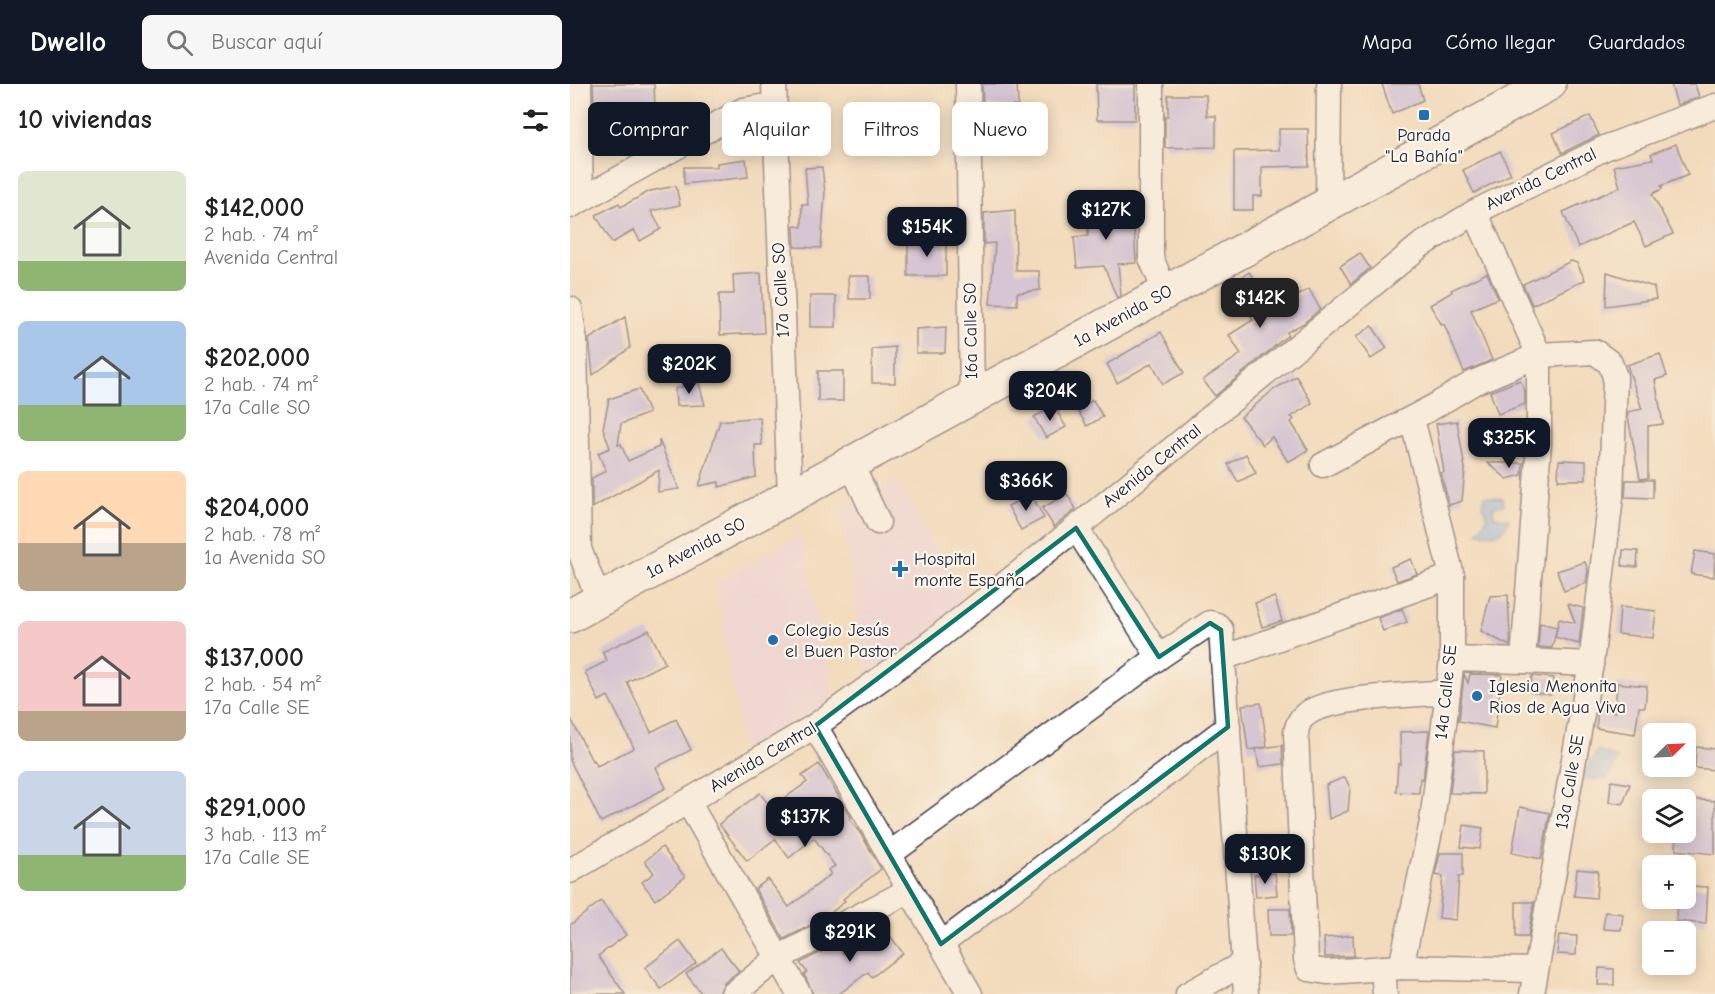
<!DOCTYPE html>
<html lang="es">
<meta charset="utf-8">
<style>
:root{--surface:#fff;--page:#f6f6f6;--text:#222;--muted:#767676;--accent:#111827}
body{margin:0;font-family:"Comic Neue",sans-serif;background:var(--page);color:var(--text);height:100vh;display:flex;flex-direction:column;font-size:22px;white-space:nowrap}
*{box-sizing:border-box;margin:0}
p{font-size:20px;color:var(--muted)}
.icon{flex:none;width:33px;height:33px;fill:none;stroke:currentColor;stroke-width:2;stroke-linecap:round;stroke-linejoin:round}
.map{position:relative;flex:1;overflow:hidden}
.side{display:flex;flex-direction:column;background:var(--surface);width:570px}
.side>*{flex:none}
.hud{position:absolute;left:18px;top:18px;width:570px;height:54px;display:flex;gap:12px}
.needle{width:39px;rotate:66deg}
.tools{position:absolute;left:1072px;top:639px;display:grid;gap:12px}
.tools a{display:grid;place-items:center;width:54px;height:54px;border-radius:9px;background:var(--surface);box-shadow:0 3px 15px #0003;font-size:30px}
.price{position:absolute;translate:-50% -51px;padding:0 14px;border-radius:12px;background:var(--accent);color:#fff;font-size:20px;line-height:39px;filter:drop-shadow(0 2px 3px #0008)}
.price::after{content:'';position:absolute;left:50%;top:36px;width:18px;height:14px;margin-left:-9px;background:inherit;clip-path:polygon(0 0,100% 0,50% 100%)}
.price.current{background:#222;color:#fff}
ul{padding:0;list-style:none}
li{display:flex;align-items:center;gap:18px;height:150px;padding:0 18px}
li span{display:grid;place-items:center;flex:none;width:168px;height:120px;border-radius:9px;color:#555}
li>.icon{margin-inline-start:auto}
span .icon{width:72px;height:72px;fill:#fffc;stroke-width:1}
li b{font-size:26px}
h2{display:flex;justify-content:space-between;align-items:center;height:72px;padding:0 18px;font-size:26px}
.chip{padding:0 21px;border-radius:9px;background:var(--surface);box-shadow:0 3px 15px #0003;font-size:21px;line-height:54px}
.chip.current{background:var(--accent);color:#fff}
header{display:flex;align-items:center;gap:36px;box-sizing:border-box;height:84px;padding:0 30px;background:var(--accent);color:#fff}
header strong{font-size:28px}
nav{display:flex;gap:33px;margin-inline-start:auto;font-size:21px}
.search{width:420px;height:54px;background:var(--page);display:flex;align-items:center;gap:15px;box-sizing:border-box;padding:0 21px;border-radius:9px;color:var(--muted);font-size:22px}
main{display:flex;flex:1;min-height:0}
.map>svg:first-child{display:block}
</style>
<header>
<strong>Dwello</strong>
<div class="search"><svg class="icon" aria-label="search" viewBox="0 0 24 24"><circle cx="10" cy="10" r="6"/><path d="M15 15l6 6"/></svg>Buscar aquí</div>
<nav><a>Mapa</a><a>Cómo llegar</a><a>Guardados</a></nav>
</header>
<main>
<section class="side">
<h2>10 viviendas<svg class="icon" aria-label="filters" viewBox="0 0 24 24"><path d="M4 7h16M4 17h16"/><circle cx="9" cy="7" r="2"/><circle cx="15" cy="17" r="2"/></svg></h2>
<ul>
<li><span style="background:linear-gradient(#dfe7d0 75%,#8fb573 0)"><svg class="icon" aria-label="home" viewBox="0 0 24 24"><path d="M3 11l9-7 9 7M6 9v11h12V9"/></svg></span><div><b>$142,000</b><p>2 hab. · 74 m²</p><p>Avenida Central</p></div></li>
<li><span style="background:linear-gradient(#a9c7e8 70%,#8fb573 0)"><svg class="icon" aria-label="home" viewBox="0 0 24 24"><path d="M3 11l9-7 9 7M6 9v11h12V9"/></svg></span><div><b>$202,000</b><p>2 hab. · 74 m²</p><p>17a Calle SO</p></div></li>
<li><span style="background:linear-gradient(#ffd9b3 60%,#b9a48a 0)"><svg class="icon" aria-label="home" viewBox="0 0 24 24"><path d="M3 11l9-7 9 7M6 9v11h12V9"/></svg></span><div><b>$204,000</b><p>2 hab. · 78 m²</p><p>1a Avenida SO</p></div></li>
<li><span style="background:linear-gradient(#f6c9c9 75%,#b9a48a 0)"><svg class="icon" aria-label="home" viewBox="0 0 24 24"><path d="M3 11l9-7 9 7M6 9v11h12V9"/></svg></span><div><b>$137,000</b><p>2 hab. · 54 m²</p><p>17a Calle SE</p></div></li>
<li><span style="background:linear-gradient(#c9d6e8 70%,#8fb573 0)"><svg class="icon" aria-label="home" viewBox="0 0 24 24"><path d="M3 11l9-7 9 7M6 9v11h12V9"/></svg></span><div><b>$291,000</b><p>3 hab. · 113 m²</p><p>17a Calle SE</p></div></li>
</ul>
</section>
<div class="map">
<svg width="1145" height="910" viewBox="0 0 1145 910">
<rect width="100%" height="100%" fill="#fbf7ec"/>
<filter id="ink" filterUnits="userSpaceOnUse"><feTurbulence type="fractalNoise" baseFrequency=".0167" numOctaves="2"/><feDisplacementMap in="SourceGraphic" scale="12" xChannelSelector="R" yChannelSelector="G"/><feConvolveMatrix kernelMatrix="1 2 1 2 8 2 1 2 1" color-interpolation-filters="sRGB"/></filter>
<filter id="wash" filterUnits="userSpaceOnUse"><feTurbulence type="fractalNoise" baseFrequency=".008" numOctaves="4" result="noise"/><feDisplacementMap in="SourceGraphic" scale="24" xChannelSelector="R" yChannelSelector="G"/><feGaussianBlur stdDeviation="1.35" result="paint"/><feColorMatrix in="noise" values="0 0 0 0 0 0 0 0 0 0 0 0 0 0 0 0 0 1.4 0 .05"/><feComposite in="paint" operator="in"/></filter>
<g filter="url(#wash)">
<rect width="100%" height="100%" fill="#f2dbbc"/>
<g fill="#ecd1ea">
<path d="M325,396L402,521L298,594L271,425Z"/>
<path d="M231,452L263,615L174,667L146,498Z"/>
</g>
<g fill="#7eb1eb" stroke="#506a93" stroke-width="1.5">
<path d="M915,412L933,414L934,421L923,423L924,432L939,435L934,446L926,450L907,449L917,434L915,425L912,422Z"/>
<path d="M1028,666L1048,675L1037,695H1010Z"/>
</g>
<g id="blocks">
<g fill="#b4aaee">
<path d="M23,0H84L85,25H24Z"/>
<path d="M412,0H447L448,22H413Z"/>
<path d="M526,0H565V36H527Z"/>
<path d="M812,0H848L853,16L822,30Z"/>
<path d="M1101,0H1125L1129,13L1107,21Z"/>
<path d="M598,11H636L637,32H646V63L595,64V32H598Z"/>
<path d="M1020,32L1029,51L992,69L983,49Z"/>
<path d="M709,45H738L739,82L692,83V112H683V126H664V67L709,66Z"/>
<path d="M1106,60L1118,91L1091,102L1092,105L1082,110L1103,150L1076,162L1064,138L1008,163L993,128L1050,103L1044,82L1083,75L1081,70Z"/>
<path d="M930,67L941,90L904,109L893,86Z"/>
<path d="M176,75L178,93L114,100V83H147V79Z"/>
<path d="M252,83L255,108L251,164L225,163L224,142L232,143V120L238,121L235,84Z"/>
<path d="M106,102L110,121L81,127L91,145L70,157L64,146L42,159L26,131L49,119L51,123L80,107Z"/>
<path d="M518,116H549V144L564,143L566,179L548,180L551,211L547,214L534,182L507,184L504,153L518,152Z"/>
<path d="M445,126L446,187H469L470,206L447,209V221L420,220L425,159L414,160V129Z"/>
<rect x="338" y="156" width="38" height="36"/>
<path d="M790,169L800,184L781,200L770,182Z"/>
<path d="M1001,177L1007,179L1015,196L962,221L953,200Z"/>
<path d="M679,188L703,226L739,205L750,225L734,239L717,248L718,251L645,312L633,296L671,270L659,251L683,236L661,200Z"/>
<path d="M1037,188L1084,203L1086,215L1036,222Z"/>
<path d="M191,189L194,249L150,251L149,210H164L163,191Z"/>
<path d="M917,189L928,214L901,226L922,276L894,288L874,240L872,241L860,221L882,208L881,206Z"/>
<path d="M278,192H300V215H279Z"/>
<rect x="240" y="212" width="26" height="31"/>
<path d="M55,233L60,264L23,291L19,255Z"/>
<path d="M802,242L817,264L801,275L786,253Z"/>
<path d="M376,243L375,269H346V245Z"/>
<path d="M591,248L614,289L593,300L582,279L547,299L537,280Z"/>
<path d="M325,263V299H302V265Z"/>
<path d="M1090,270L1097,292L1085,296L1093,340L1078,342V394L1070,395L1058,333V328L1072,325L1057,281Z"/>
<rect x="248" y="287" width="25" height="30"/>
<path d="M726,292L742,319L721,333L724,335L721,338L738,366L718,378L702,353L693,361L671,333L703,306Z"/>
<path d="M116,295L129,299L135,321L106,322L105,305L114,302Z"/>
<path d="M950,296L955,307V320L928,330L920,308Z"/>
<path d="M69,305L79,329L51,340L48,361L51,360L58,377L89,363V356L109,405L88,408L89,386L22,424V394L36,387L28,369L40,364L33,344L39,315Z"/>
<path d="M523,316L533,333L517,342L507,325Z"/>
<path d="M484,322L496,343L476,354L464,333Z"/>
<path d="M190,333L192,361H185L186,393L149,403V398L129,402L150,337Z"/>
<path d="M887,337L895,385L892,417L879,421L871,389L874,388L866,340Z"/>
<path d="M676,370L686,389L668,398L658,380Z"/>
<path d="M989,376L1016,377V396H988Z"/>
<path d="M918,379H953L952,391L937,395Z"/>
<path d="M1056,396H1083V414L1055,413Z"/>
<path d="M461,410L474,434L451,446L438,422Z"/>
<path d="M497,410L506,425L484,443L472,424Z"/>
<path d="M1053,466L1068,467L1067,483L1052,482Z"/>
<path d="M1125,467L1145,470L1144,493L1121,490Z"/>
<path d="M841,475L847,490L827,497L821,483Z"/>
<path d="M1015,478L1018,486L1016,499L994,507L987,487Z"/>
<path d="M938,511L940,553V562L911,547L920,512Z"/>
<path d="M705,513L712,537L692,543L685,519Z"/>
<path d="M998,520L1013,524L1009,560L985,553L989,535L1005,539Z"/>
<path d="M1050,523L1086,527L1083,554L1048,550Z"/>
<path d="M832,525L837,538L813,547L808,534Z"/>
<path d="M970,539L987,543L982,564L968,563Z"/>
<path d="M79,546L95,579L57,598L81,648L106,635L121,666L86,683L96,704L31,738L0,676V633L22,677L24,676L27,682L64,664L38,612L29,617L15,588L37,577L32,568Z"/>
<path d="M894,590L898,599L900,590L932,591L925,644L889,637Z"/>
<path d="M962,592L984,594L981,611L960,608Z"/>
<path d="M1047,599L1077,602L1075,623H1069L1065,650L1026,644L1028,625L1045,628Z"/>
<path d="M691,619L697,663L678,666L672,621Z"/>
<path d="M859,647L853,695L850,694L849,709L826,708L828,680H831L830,648Z"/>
<path d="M712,661L713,680L689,683L686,665Z"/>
<path d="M1126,663L1145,665V686L1125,684Z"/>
<path d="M885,666L914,667V710L880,709Z"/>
<path d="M249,680L281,733L279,734L292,752L311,785L273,815L275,817L255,834L214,855L185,805L198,795L219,823L261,790L258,786L265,782L244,754L219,774L205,755L177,777L149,740L190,709L201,724L237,698L232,692Z"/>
<path d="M775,693L780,704L778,727L759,735L756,701Z"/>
<path d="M1041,697L1060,700L1053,720L1039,718Z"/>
<path d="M1118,715L1145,717V770L1106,766L1107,748H1116Z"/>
<path d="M950,723L980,729L971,775L942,769Z"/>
<path d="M894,741L913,744L910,765L891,763Z"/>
<path d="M92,763L115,793L85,816L72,798L84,789L75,777Z"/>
<path d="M870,769H893V792H889L886,836L869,834L873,792L865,791Z"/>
<path d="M1007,785L1028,787L1026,814L1004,812Z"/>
<path d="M705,789L707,811L686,813L684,791Z"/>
<path d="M1116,802L1138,803L1136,840L1106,837L1107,814H1116Z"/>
<path d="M31,817L56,851L28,872L55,910H0V841Z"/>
<path d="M946,818H964L958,853H946Z"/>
<path d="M698,825H720L721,852H699Z"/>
<path d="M1035,828L1053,830L1051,846L1033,845Z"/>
<path d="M312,841L333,869L302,893L298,888L269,910H243L234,890L237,888L230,879L266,860L273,870Z"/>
<path d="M783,851L784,872L755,873L754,854Z"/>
<path d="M989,851L1007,852L1006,871L987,870Z"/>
<path d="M110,857L126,879L91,905L75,884Z"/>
<path d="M151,864L169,887L154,899L149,910H132L116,890Z"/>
<path d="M1029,884L1044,885V901H1028Z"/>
</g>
</g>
</g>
<g filter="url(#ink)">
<use href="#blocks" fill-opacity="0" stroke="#413e4e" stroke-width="1.5"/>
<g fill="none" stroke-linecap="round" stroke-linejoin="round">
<g stroke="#413e4e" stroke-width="27">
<g id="minor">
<path d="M9,0L11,115"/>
<path d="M204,0L220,413"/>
<path d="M398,0L402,315"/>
<path d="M581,0V174L596,209"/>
<path d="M758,119L759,0"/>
<path d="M0,122L173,26L203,21"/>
<path d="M0,225L5,258L9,465L29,516"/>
<path d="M281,380L308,438"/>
<path d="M753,381L863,323L903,299L969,271L1025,268L1040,279L1045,293L1041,413L1021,580L962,910"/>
<path d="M589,573L640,539L647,541L651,546L676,910"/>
<path d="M653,574L882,492"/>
<path d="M882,575L953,577L969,359V271L905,128"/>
<path d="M953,577L1021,580"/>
<path d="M878,608C847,611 755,612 734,632C729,636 727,643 726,648L736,875L739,885L757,888L831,883L965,886"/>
<path d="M245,642L400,910"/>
<path d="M118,718L229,910"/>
<path d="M318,771L589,573L506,444"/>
<path d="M0,787L245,642L363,557L506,444L851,161L905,128L1037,63L1145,22"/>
<path d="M371,860L658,643"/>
<path d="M831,883L862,738L882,575V492L842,335"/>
<path d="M813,884L815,910"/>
<path d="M163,910L208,874L340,806"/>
<path d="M618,910L674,879"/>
</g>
</g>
<g stroke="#413e4e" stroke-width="36">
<path id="highway" d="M0,532L979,0"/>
</g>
<use href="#minor" stroke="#fff" stroke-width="24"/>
<use href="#highway" stroke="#fff" stroke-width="33"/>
</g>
</g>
<path d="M0 0H1145V910H0ZM506,444L589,573L640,539L651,546L658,643L371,860L245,642Z" fill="#f2dbbc" fill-opacity=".55" fill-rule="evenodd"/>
<path fill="none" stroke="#0f766e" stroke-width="4.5" stroke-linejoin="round" d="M506,444L589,573L640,539L651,546L658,643L371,860L245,642Z"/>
<g fill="#1f6fb2" stroke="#fbf7ec" stroke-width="2">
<rect x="848" y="25" width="12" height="12" rx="3"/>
<path d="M327 476h6v6h6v6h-6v6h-6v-6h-6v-6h6z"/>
<circle cx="203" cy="556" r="6"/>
<circle cx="907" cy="612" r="6"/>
</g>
<g text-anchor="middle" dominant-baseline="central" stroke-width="4.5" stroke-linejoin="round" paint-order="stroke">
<g font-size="18" fill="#22223b" stroke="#fbf7ec" text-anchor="start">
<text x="854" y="51" text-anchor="middle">Parada<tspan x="854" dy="21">"La Bahía"</tspan></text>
<text x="344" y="475">Hospital<tspan x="344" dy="21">monte España</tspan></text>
<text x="215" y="546">Colegio Jesús<tspan x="215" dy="21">el Buen Pastor</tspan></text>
<text x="919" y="602">Iglesia Menonita<tspan x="919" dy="21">Rios de Agua Viva</tspan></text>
</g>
<g font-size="18" fill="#22223b" stroke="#fbf7ec">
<text transform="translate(971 95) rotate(-26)">Avenida Central</text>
<text transform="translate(211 206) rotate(-93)">17a Calle SO</text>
<text transform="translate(553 232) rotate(-29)">1a Avenida SO</text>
<text transform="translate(401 247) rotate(-91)">16a Calle SO</text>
<text transform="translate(582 382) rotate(-39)">Avenida Central</text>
<text transform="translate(126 464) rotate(-28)">1a Avenida SO</text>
<text transform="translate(876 608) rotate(-84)">14a Calle SE</text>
<text transform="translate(193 673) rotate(-31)">Avenida Central</text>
<text transform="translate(1000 698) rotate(-80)">13a Calle SE</text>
</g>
</g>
</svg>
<div class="tools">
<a><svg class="needle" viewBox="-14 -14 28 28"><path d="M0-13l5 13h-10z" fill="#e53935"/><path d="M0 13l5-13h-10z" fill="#767676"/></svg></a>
<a><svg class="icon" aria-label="layers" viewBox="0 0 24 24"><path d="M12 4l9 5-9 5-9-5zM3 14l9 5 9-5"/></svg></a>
<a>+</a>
<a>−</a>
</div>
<b class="price" style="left:536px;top:157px">$127K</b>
<b class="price" style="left:357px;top:174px">$154K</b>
<b class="price current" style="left:690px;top:245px">$142K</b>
<b class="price" style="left:119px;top:311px">$202K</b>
<b class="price" style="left:480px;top:338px">$204K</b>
<b class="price" style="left:939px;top:385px">$325K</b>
<b class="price" style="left:456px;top:428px">$366K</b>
<b class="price" style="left:235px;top:764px">$137K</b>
<b class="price" style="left:695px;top:801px">$130K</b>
<b class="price" style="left:280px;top:879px">$291K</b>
<div class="hud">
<a class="chip current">Comprar</a>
<a class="chip">Alquilar</a>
<a class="chip">Filtros</a>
<a class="chip">Nuevo</a>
</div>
</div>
</main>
